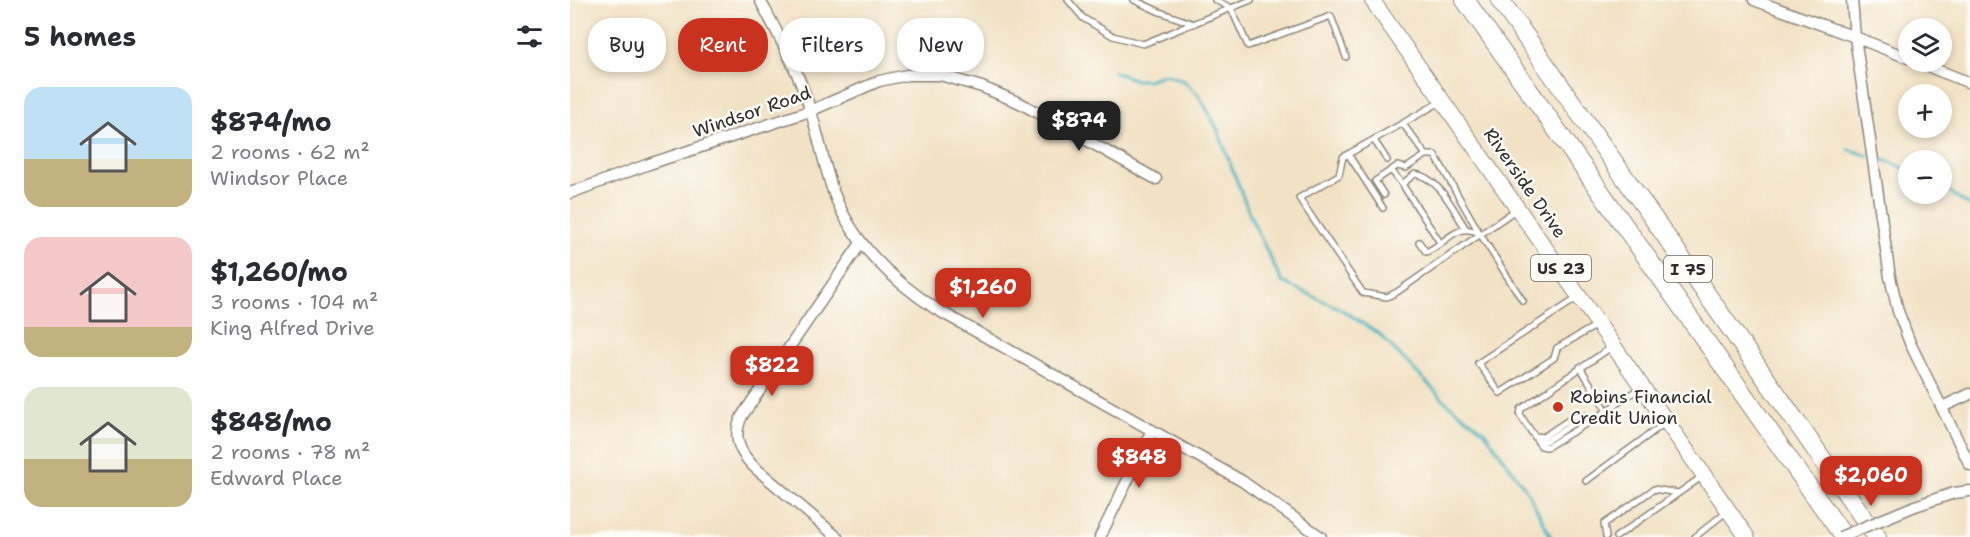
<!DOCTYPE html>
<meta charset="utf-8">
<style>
:root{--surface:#fff;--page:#f7f7f7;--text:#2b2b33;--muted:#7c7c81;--accent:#c8321e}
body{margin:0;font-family:"Shantell Sans",sans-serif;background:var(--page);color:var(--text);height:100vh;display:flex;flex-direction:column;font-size:22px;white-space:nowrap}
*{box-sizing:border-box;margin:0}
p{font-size:20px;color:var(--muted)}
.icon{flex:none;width:33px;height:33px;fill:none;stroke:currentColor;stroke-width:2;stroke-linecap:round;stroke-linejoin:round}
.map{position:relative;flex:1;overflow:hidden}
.side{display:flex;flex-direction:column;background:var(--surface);width:570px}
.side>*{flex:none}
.banner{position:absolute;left:18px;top:18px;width:570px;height:54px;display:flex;gap:12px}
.fabs{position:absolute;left:1328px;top:18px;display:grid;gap:12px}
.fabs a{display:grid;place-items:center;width:54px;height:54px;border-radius:50%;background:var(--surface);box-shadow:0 3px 9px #0003;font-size:30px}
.price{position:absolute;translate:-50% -51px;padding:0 14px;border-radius:12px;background:var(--accent);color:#fff;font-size:20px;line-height:39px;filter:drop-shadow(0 2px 3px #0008)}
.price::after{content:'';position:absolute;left:50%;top:36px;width:18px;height:14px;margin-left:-9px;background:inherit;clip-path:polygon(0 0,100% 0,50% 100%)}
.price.current{background:#222;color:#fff}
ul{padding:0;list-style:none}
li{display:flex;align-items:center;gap:18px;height:150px;padding:0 24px}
li span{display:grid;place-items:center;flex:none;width:168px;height:120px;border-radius:18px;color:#555}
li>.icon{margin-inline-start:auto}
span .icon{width:72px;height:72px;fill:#fffc;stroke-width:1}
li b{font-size:26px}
h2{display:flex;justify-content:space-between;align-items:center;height:72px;padding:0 24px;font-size:26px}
.tag{padding:0 21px;border-radius:24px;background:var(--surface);box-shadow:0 3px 9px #0003;font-size:21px;line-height:54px}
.tag.current{background:var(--accent);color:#fff}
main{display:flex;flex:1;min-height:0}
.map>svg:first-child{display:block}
</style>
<main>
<section class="side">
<h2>5 homes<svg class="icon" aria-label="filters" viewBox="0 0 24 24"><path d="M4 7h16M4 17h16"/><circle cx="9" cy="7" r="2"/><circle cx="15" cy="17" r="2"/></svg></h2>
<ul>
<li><span style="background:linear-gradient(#bfe0f5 60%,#c2b280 0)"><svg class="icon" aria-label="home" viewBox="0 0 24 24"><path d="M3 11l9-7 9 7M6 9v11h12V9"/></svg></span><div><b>$874/mo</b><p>2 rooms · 62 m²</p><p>Windsor Place</p></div></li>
<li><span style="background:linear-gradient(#f6c9c9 75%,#c2b280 0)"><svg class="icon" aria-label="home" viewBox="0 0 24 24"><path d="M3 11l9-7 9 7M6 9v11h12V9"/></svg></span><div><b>$1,260/mo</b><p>3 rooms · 104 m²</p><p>King Alfred Drive</p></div></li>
<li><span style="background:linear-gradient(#dfe7d0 60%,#c2b280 0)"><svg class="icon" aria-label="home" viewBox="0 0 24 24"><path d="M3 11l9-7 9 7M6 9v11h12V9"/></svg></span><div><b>$848/mo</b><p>2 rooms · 78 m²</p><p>Edward Place</p></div></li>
</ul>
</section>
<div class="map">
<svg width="1400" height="537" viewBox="0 0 1400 537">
<rect width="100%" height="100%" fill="#fdfcf7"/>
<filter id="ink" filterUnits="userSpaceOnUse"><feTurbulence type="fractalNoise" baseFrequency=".0167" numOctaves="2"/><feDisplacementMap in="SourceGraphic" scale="12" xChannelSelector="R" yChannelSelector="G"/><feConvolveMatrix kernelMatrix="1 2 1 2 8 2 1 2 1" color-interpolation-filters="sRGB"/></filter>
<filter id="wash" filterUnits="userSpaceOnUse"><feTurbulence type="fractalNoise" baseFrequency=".008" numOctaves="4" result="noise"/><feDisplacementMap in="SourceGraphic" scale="24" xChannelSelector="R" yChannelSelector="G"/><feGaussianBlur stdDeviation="1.35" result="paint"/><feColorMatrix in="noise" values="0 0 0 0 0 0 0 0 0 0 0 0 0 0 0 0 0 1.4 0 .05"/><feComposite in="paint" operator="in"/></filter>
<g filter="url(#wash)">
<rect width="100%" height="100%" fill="#f2e2c5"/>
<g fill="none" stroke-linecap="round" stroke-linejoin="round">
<g stroke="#42b2bb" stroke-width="3">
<path d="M544,72L566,80H578L595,74L614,81L628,94L646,126L681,218L712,282L769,308L809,334L877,403L914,431L957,491L981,537"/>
<path d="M1278,149L1299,156"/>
<path d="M1305,158L1321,162L1338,170"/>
<path d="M1371,186L1400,206"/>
</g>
</g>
</g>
<g filter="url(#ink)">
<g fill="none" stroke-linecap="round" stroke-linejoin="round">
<g stroke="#8e8678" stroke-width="8">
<g id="service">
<path d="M498,0L513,18L543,36L573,44L681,0"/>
<path d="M564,0L590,12L624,24"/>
<path d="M645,0L661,8L678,46L761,16L776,57"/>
<path d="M872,101L773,157L769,175L729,198L793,293L817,297L827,292L947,209"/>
<path d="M833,124L856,155"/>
<path d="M804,140L817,160"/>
<path d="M778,154L813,208"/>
<path d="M821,170L832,184L871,244"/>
<path d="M832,184L845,174C869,177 884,211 896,229"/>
<path d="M814,195L805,181L827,166L836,168L856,155H865L910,234L953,301"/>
<path d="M849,242L856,252C876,244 887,221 909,233"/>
<path d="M1009,297L908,363L930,393L984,358L987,348L1027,325"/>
<path d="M1043,346L951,409L950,415L971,446L977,447L1026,418L1071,387"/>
<path d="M1010,367L1037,411"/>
<path d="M965,436L973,437L1006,415L1026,418"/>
<path d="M968,442L976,441L1015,416"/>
<path d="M1016,481L1095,423"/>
<path d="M1036,537L1034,524L1084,489L1108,493"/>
<path d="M1046,537L1133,476"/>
<path d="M1125,537L1156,512"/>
</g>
</g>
<g stroke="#8e8678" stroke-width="13">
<g id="minor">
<path d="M190,0C209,36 229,72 241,112C249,138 254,165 263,191C282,243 321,279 366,309L672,481L751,537"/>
<path d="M1184,0L1285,37L1338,58"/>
<path d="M1282,0L1285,37L1320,277L1328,311L1340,343L1400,465"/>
<path d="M1347,62L1400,83"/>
<path d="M0,193L79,164L240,111L309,81L337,75H370L412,87L450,103L586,179"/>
<path d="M1372,407L1400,394"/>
<path d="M1345,506L1384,493L1400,491"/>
<path d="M267,537L183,466C169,451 162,437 172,416L291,243"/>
<path d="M530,537L582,430"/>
</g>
</g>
<g stroke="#8e8678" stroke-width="17">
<path id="primary" d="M802,0L1177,537"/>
</g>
<g stroke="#8e8678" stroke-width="20">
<g id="motorway">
<path d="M895,0L1274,537"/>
<path d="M930,0L1307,537"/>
</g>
</g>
<use href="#service" stroke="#fff" stroke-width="5"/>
<use href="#minor" stroke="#fff" stroke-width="10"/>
<use href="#primary" stroke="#fff" stroke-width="15"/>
<use href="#motorway" stroke="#fff" stroke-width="18"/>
<g stroke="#8e8678" stroke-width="13" stroke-linecap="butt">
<path id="minor-bridge" d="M1270,537L1345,506"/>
</g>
<use href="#minor-bridge" stroke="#fff" stroke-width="10"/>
</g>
</g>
<circle fill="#c8321e" stroke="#fdfcf7" stroke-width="2" cx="988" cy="407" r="6"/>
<g text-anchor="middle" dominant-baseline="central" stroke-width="5" stroke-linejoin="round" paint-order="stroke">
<g fill="#fdfcf7" stroke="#6a6a68" stroke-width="1.5">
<rect x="961" y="255" width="60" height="26" rx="4.5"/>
<rect x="1094" y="256" width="48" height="26" rx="4.5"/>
</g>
<g font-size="16" font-weight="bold" fill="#2b2b2b">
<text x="991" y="268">US 23</text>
<text x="1118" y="269">I 75</text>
</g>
<g font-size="18" fill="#2b2b2b" stroke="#fdfcf7">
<text transform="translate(182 112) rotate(-19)">Windsor Road</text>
<text transform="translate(955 183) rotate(55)">Riverside Drive</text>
</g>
<g font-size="18" fill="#2b2b2b" stroke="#fdfcf7" text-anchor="start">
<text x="1000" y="397">Robins Financial<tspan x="1000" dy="21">Credit Union</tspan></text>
</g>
</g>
</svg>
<div class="fabs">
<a><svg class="icon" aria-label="layers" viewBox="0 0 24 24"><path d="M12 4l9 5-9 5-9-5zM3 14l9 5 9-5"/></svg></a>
<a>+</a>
<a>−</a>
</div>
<b class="price current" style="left:509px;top:152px">$874</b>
<b class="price" style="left:413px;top:319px">$1,260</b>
<b class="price" style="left:202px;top:397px">$822</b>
<b class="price" style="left:569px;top:489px">$848</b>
<b class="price" style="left:1301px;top:507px">$2,060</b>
<div class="banner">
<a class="tag">Buy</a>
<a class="tag current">Rent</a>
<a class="tag">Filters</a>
<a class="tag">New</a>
</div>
</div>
</main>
